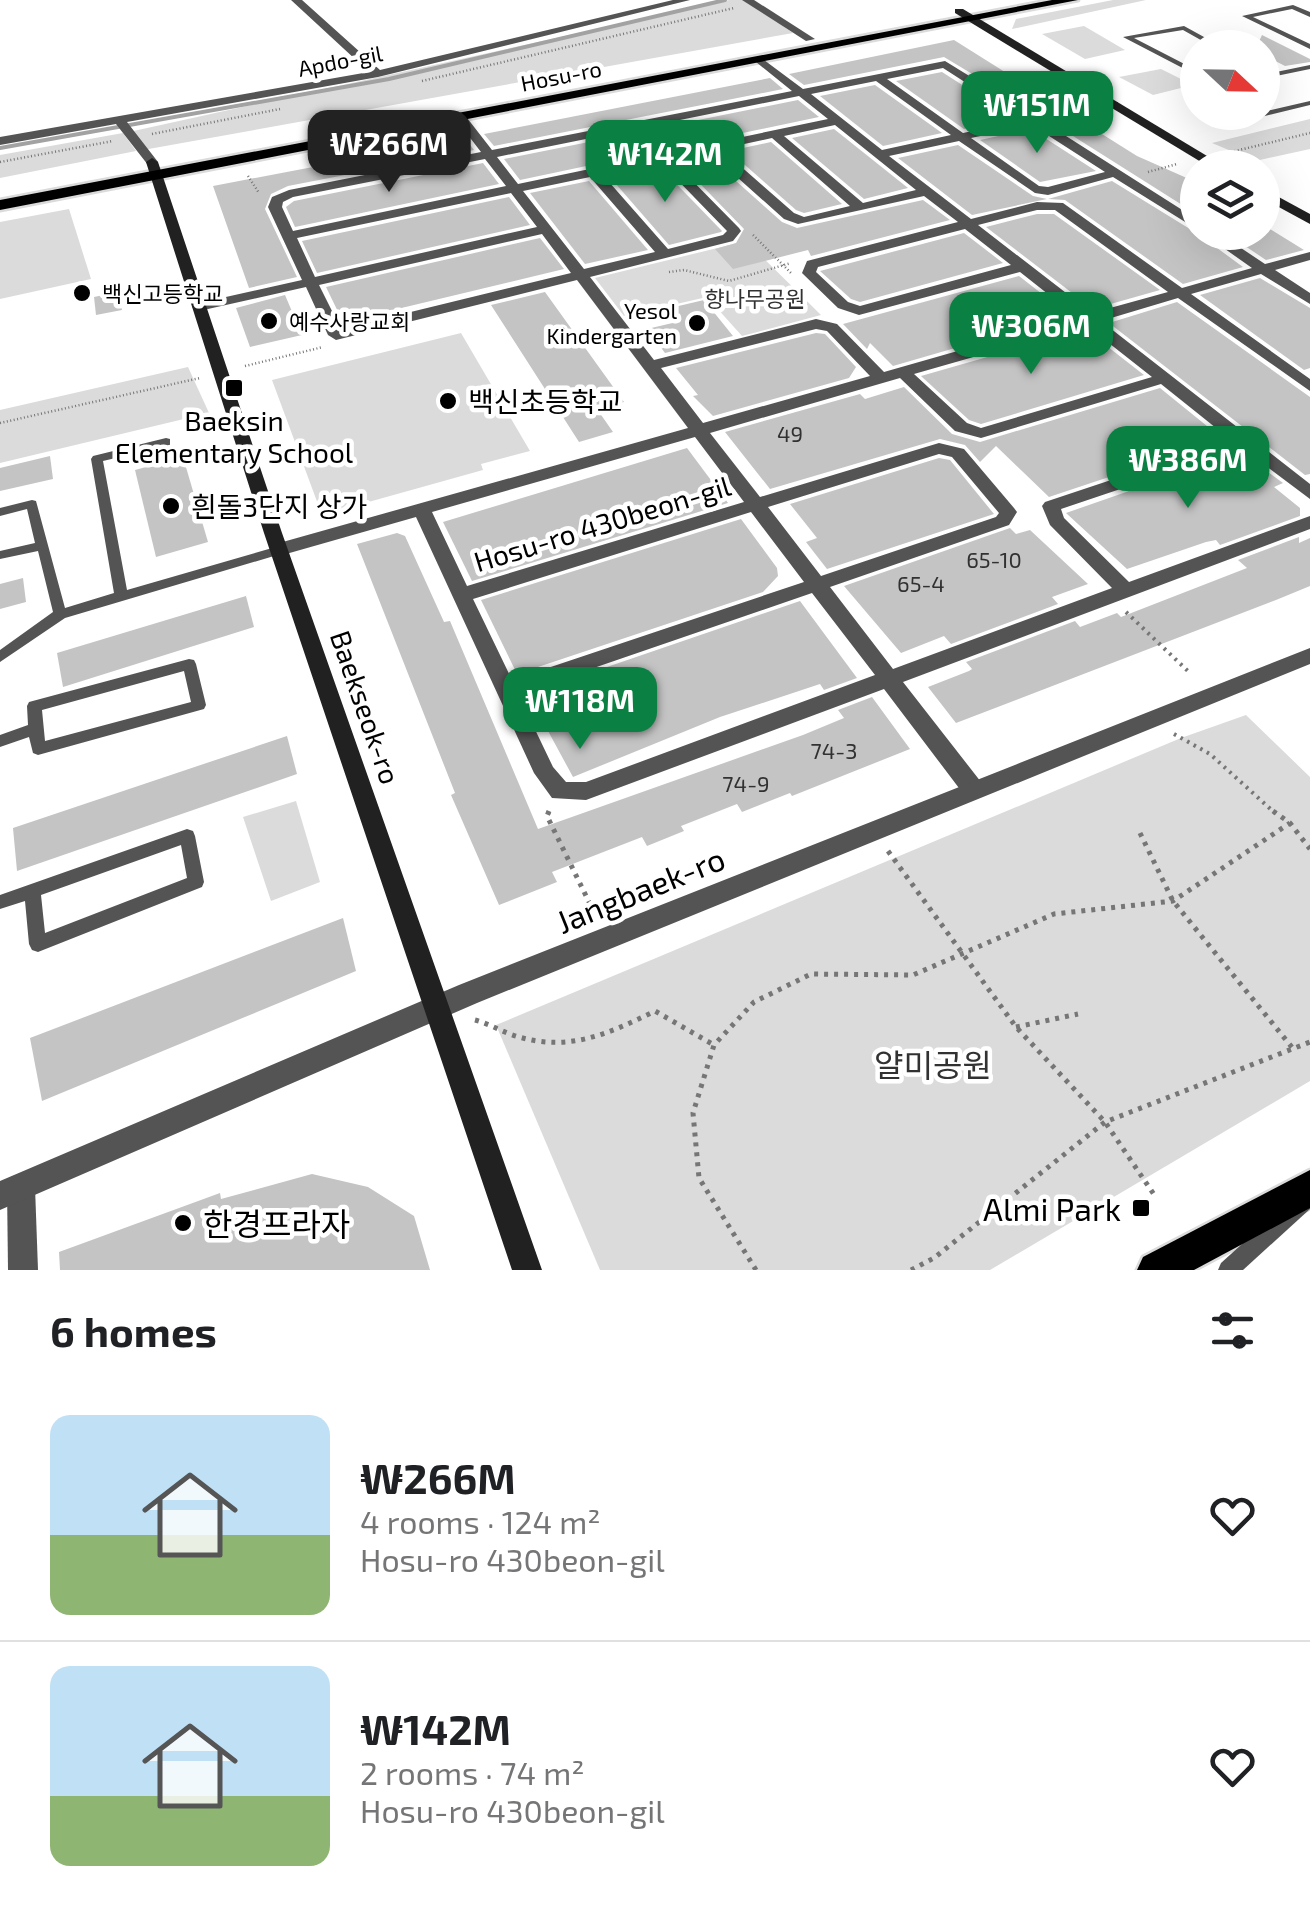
<!DOCTYPE html>
<meta charset="utf-8">
<style>
:root{--surface:#fff;--page:#f2f2f2;--text:#202124;--muted:#757577;--line:#e0e0e0;--accent:#0b8043}
body{margin:0;font-family:"Exo 2","Noto Sans KR",sans-serif;background:var(--page);color:var(--text);height:100vh;display:flex;flex-direction:column;font-size:38px;white-space:nowrap}
*{box-sizing:border-box;margin:0}
p{font-size:32px;color:var(--muted)}
.icon{flex:none;width:55px;height:55px;fill:none;stroke:currentColor;stroke-width:2;stroke-linecap:round;stroke-linejoin:round}
.map{position:relative;height:1270px;overflow:hidden}
.panel{display:flex;flex-direction:column;background:var(--surface);flex:1}
.panel>*{flex:none}
.needle{width:65px;rotate:112deg}
.controls{position:absolute;left:1180px;top:30px;display:grid;gap:20px}
.controls a{display:grid;place-items:center;width:100px;height:100px;border-radius:50%;background:var(--surface);box-shadow:0 10px 40px #0002;font-size:50px}
.price{position:absolute;translate:-50% -85px;padding:0 22px;border-radius:20px;background:var(--accent);color:#fff;font-size:32px;line-height:65px;filter:drop-shadow(0 2px 5px #0008)}
.price::after{content:'';position:absolute;left:50%;top:60px;width:30px;height:22px;margin-left:-15px;background:inherit;clip-path:polygon(0 0,100% 0,50% 100%)}
.price.selected{background:#222;color:#fff}
ul{padding:0;list-style:none}
li{display:flex;align-items:center;gap:30px;height:250px;padding:0 50px}
li+li{border-top:2px solid var(--line)}
li span{display:grid;place-items:center;flex:none;width:280px;height:200px;border-radius:20px;color:#555}
li>.icon{margin-inline-start:auto}
span .icon{width:120px;height:120px;fill:#fffc;stroke-width:1}
li b{font-size:42px}
h2{display:flex;justify-content:space-between;align-items:center;height:120px;padding:0 50px;font-size:42px}
.map>svg:first-child{display:block}
</style>
<div class="map">
<svg width="1310" height="1270" viewBox="0 0 1310 1270">
<rect width="100%" height="100%" fill="#fff"/>
<g fill="#dbdbdb">
<path d="M729,0H745L793,33L143,150L129,132Z"/>
<path d="M1113,0H1146L1012,29L1016,19Z"/>
<path d="M1084,26L1125,50L1085,59L1042,34Z"/>
<path d="M1161,69L1193,85L1153,95L1119,77Z"/>
<path d="M1310,119V149L1255,161L1212,143Z"/>
<path d="M123,133L136,151L0,178V155Z"/>
<path d="M69,209L91,279L0,299V222Z"/>
<path d="M746,241L821,315L742,336L707,297L624,316L595,278Z"/>
<path d="M461,333L530,451L481,464L483,470L322,515L272,380Z"/>
<path d="M188,367L209,413L0,463V410Z"/>
<path d="M1246,715L1310,777V1081L990,1270H600L496,1025L1181,738Z"/>
<path d="M296,801L320,882L271,901L243,817Z"/>
</g>
<g fill="none" stroke-linecap="round" stroke-linejoin="round">
<path stroke="#a2a2a2" stroke-width="4" d="M0,148L389,79L725,0"/>
</g>
<g fill="#c4c4c4">
<path d="M1262,35L1310,59V62L1285,66L1262,54V48H1256Z"/>
<path d="M954,40L1062,108L1037,113L944,57L804,85L789,74Z"/>
<path d="M942,72L1014,118L964,129L896,81Z"/>
<path d="M770,78L783,89L494,146L484,134Z"/>
<path d="M875,85L942,133L883,146L820,96Z"/>
<path d="M798,100L819,117L520,180L504,159Z"/>
<path d="M1078,119L1137,156L1198,183V215L1054,124Z"/>
<path d="M834,129L908,188L864,199L792,138Z"/>
<path d="M1031,129L1096,171L1040,182L980,140Z"/>
<path d="M465,138L474,150L288,186L271,194L265,209L297,277L249,288L213,186Z"/>
<path d="M771,142L842,204L804,213L796,210L729,151Z"/>
<path d="M958,145L1033,196L1047,199L972,215L898,158Z"/>
<path d="M708,156L782,222L797,228L923,200L950,220L811,256L808,250L733,269L715,249L736,243L744,229L679,162Z"/>
<path d="M483,163L499,184L295,227L286,207L294,201Z"/>
<path d="M659,166L722,231L721,232L669,245L609,176Z"/>
<path d="M589,181L648,250L585,264L530,193Z"/>
<path d="M1112,181L1198,234L1243,267L1183,284L1065,200L1048,199Z"/>
<path d="M509,197L530,225L317,273L302,241Z"/>
<path d="M1037,214H1054L1160,290L1093,309L986,227Z"/>
<path d="M1262,224L1304,250L1266,260L1224,232H1262Z"/>
<path d="M964,233L1003,263L860,302L851,299L820,271Z"/>
<path d="M540,238L564,269L343,322L326,287Z"/>
<path d="M1019,276L1069,315L893,366L870,343L867,349L843,324Z"/>
<path d="M1260,278L1310,308V368L1304,370L1200,295Z"/>
<path d="M118,292L122,310L96,315L94,297Z"/>
<path d="M545,292L624,402L597,409L613,432L579,442L491,305Z"/>
<path d="M285,295L302,335L250,347L236,308Z"/>
<path d="M704,300L733,336L665,353L647,329L681,321L670,308Z"/>
<path d="M1177,302L1310,397V474L1305,475L1109,323Z"/>
<path d="M1085,329L1144,375L981,424L969,420L921,376Z"/>
<path d="M816,333L825,334L856,367L849,378L713,416L693,396L698,395L676,368Z"/>
<path d="M904,387L952,434L980,442L1160,388L1223,439L1049,497L996,446L980,462L965,445L940,439L770,489L725,432L860,394L865,399Z"/>
<path d="M687,448L728,503L472,581L443,522Z"/>
<path d="M1241,452L1283,483L1274,487L1300,508V516L1220,545L1216,540L1206,542L1127,569L1066,513Z"/>
<path d="M50,456L53,479L0,491V468Z"/>
<path d="M183,457L208,542L156,557L135,470Z"/>
<path d="M939,458L950,460L994,514L827,569L806,542L817,538L790,504Z"/>
<path d="M741,519L777,568L778,576L763,592L517,674L481,600Z"/>
<path d="M1010,528L1016,534L1030,530L1088,584L1052,597L1058,604L951,644L944,636L901,653L844,586Z"/>
<path d="M397,533L405,536L444,622L450,621L538,829L803,735L844,718L838,710L872,697L910,749L792,796L790,793L742,812L737,804L681,826L684,831L647,846L642,837L552,872L557,882L499,905L451,795L455,793L357,544Z"/>
<path d="M1299,537V543L1310,538V586L1276,600L956,723L928,687L969,671L972,669L966,662L1075,621L1080,627L1117,613L1121,617L1247,568L1238,560Z"/>
<path d="M23,578L26,602L0,609V584Z"/>
<path d="M246,596L254,627L63,687L57,653Z"/>
<path d="M800,601L857,678L824,690L820,684L720,717L573,777L528,694Z"/>
<path d="M287,736L297,774L17,871L13,828Z"/>
<path d="M343,918L356,971L42,1101L30,1038Z"/>
<path d="M312,1174L368,1187L414,1216L430,1270H60L59,1252L220,1193L221,1199Z"/>
</g>
<g fill="none" stroke-linecap="round" stroke-linejoin="round">
<g stroke="#dbdbdb" stroke-width="5">
<g id="primary">
<path d="M1052,0H1078L0,210V200Z"/>
<path d="M1310,1170V1208L1194,1270H1137L1143,1257Z"/>
</g>
</g>
<g stroke="#767676" stroke-width="2.5" stroke-dasharray="1 2.5" stroke-linecap="butt">
<path d="M422,81L734,8"/>
<path d="M152,134L280,109"/>
<path d="M1231,152L1310,133"/>
<path d="M0,162L113,141"/>
<path d="M1148,172L1177,164"/>
<path d="M248,176L259,193"/>
<path d="M753,235L792,274"/>
<path d="M669,272L684,270L729,281L791,263"/>
<path d="M245,366L323,347"/>
<path d="M0,423L200,378"/>
</g>
<g stroke="#767676" stroke-width="4" stroke-dasharray="2.5 5" stroke-linecap="butt">
<path d="M1126,612L1191,674"/>
<path d="M1174,734L1210,754L1276,814"/>
<path d="M548,814L551,808"/>
</g>
<g stroke="#767676" stroke-width="5" stroke-dasharray="4 6" stroke-linecap="butt">
<path d="M549,811L547,816L591,906"/>
<path d="M1273,811L1290,823L1310,849"/>
<path d="M1140,833L1173,901L1295,1051"/>
<path d="M888,851L1016,1027L1105,1122L1155,1196"/>
<path d="M475,1020C490,1024 504,1033 519,1037C570,1052 610,1033 655,1011L714,1045"/>
<path d="M1016,1027L1078,1014"/>
<path d="M756,1270L699,1178L693,1113L714,1045L754,1002L811,974L913,975L1054,914L1173,901L1290,823"/>
<path d="M911,1270L934,1258L1105,1122L1310,1042"/>
</g>
<g fill="#545454" fill-rule="evenodd">
<path d="M1293,5L1310,12V17L1292,9L1253,17L1310,44V49L1242,16Z"/>
<path d="M1184,26L1224,48H1215L1183,30L1134,38L1198,71V76L1123,37Z"/>
<path d="M1310,65V69L1262,79V75Z"/>
<path d="M1310,101V105L1248,120L1235,112H1245L1249,115Z"/>
<path d="M166,438L170,439V445L103,461L127,590L279,546L285,550L284,553L65,618L0,662V650L53,612L38,551L0,559V551L35,543L27,509L0,516V508L32,500L36,501L65,608L114,593L91,459L93,456Z"/>
<path d="M189,659L194,660L196,664L206,705L204,709L38,755L33,753L29,737L0,747V735L28,725L27,706L29,702ZM184,671L191,702L45,741L42,710Z"/>
<path d="M187,829L193,831L195,836L204,882L202,887L38,952L32,950L29,944L25,901L0,909V895ZM181,845L187,878L45,933L41,895Z"/>
<path d="M1310,1186V1209L1243,1270H1218L1221,1263L1303,1189Z"/>
</g>
<g fill="#545454" fill-rule="evenodd">
<path d="M291,0H302L380,70L673,0H690L378,77L127,122L158,162L152,166L148,165L116,124L0,145V137L369,72Z"/>
<path d="M742,0H754L815,39L806,41Z"/>
<path d="M760,57L803,89L945,61L1036,117L1118,102V106L1044,122L1198,220V230L1113,177L1048,195L1035,193L959,141L889,156L971,219L1037,202L1063,203L1182,288L1252,268L1201,232H1217L1265,264L1310,252V260L1275,270L1310,293V304L1261,274L1191,294L1310,379V391L1178,298L1101,321L1310,484V499L1242,448L1061,509L1064,518L1129,582L1310,516V529L903,682L981,782L984,789L981,796L973,798L965,796L884,689L586,800L552,798L534,773L416,517L279,556L272,555L270,550L272,545L688,428L577,280L336,340L328,335L306,287L199,311L192,307L199,303L302,280L268,207L272,197L289,190L481,152L454,117L456,114H464L492,150L792,91L756,62L755,60ZM943,68L1024,120L963,133L887,79ZM876,81L951,135L882,150L811,94ZM799,96L828,119L518,184L497,157ZM835,125L916,190L863,203L784,136ZM1032,125L1105,172L1048,187L1039,186L971,138ZM772,138L850,206L804,217L794,213L721,149ZM709,152L784,219L798,224L924,196L958,222L807,261L802,273L838,308L859,315L1020,272L1077,317L884,372L837,324L816,319L654,360L590,277L733,241L741,231L739,228L672,160ZM485,159L506,186L293,231L282,207L283,202L293,197ZM660,162L727,231L723,235L668,249L602,174ZM590,177L655,252L584,269L523,191ZM511,193L537,227L315,277L297,238ZM1037,210H1055L1168,292L1092,313L978,225ZM965,229L1011,265L860,306L848,302L816,272L818,267ZM542,234L571,273L341,329L319,285ZM1086,325L1152,377L981,428L967,423L914,374ZM816,329L827,331L870,376L703,423L661,368ZM900,378L955,431L981,438L1161,384L1231,440L1045,502L1042,506L1050,525L1112,588L893,669L830,587L1009,525L1017,512L1014,508L964,449L939,443L760,497L710,433ZM695,437L744,502L467,586L432,512ZM939,454L952,457L999,513L996,517L821,576L768,507ZM751,512L804,582L512,680L473,599ZM812,593L875,675L586,782H566L553,767L518,694Z"/>
<path d="M21,1173L31,1177L35,1187L38,1270H8L7,1187L11,1177Z"/>
</g>
<path fill="#545454" fill-rule="evenodd" d="M1310,648V664L477,1003L0,1210V1181L459,985Z"/>
<g fill="#212121" fill-rule="evenodd">
<path d="M955,9H963L1227,168H1211L955,13Z"/>
<path d="M152,158L158,162L282,533L542,1270H512L264,533L146,162Z"/>
<path d="M1262,188L1310,214V224L1262,198Z"/>
</g>
<use href="#primary" fill="#000" fill-rule="evenodd"/>
</g>
<g fill="#000" stroke="#fff" stroke-width="4">
<circle cx="82" cy="293" r="10"/>
<circle cx="269" cy="321" r="10"/>
<circle cx="697" cy="323" r="10"/>
<rect x="224" y="378" width="20" height="20" rx="5"/>
<circle cx="448" cy="401" r="10"/>
<circle cx="171" cy="506" r="10"/>
<rect x="1131" y="1198" width="20" height="20" rx="5"/>
<circle cx="183" cy="1223" r="10"/>
</g>
<g text-anchor="middle" dominant-baseline="central" stroke-width="9" stroke-linejoin="round" paint-order="stroke">
<g font-size="22" fill="#000" stroke="#fff">
<text transform="translate(340 60) rotate(-11)">Apdo-gil</text>
<text transform="translate(561 75) rotate(-11)">Hosu-ro</text>
</g>
<g font-size="22" fill="#000" stroke="#fff" text-anchor="start">
<text x="102" y="293">백신고등학교</text>
<text x="677" y="310" text-anchor="end">Yesol<tspan x="677" dy="25">Kindergarten</tspan></text>
<text x="289" y="321">예수사랑교회</text>
</g>
<g font-size="22" fill="#323232" stroke="#fff">
<text x="755" y="298">향나무공원</text>
</g>
<g font-size="22" fill="#313131">
<text x="790" y="433">49</text>
<text x="994" y="559">65-10</text>
<text x="921" y="583">65-4</text>
<text x="834" y="750">74-3</text>
<text x="746" y="783">74-9</text>
</g>
<g font-size="28" fill="#000" stroke="#fff" text-anchor="start">
<text x="468" y="401">백신초등학교</text>
<text x="234" y="420" text-anchor="middle">Baeksin<tspan x="234" dy="32">Elementary School</tspan></text>
<text x="191" y="506">흰돌3단지 상가</text>
</g>
<g font-size="28" fill="#000" stroke="#fff">
<text transform="translate(602 523) rotate(-17)">Hosu-ro 430beon-gil</text>
<text transform="translate(366 707) rotate(71)">Baekseok-ro</text>
</g>
<g font-size="32" fill="#000" stroke="#fff">
<text transform="translate(640 889) rotate(-22)">Jangbaek-ro</text>
</g>
<g font-size="32" fill="#323232" stroke="#fff">
<text x="933" y="1064">얄미공원</text>
</g>
<g font-size="32" fill="#000" stroke="#fff" text-anchor="end">
<text x="1121" y="1208">Almi Park</text>
<text x="203" y="1223" text-anchor="start">한경프라자</text>
</g>
</g>
</svg>
<div class="controls">
<a><svg class="needle" viewBox="-14 -14 28 28"><path d="M0-13l5 13h-10z" fill="#e53935"/><path d="M0 13l5-13h-10z" fill="#757577"/></svg></a>
<a><svg class="icon" aria-label="layers" viewBox="0 0 24 24"><path d="M12 4l9 5-9 5-9-5zM3 14l9 5 9-5"/></svg></a>
</div>
<b class="price" style="left:1037px;top:156px">₩151M</b>
<b class="price selected" style="left:389px;top:195px">₩266M</b>
<b class="price" style="left:665px;top:205px">₩142M</b>
<b class="price" style="left:1031px;top:377px">₩306M</b>
<b class="price" style="left:1188px;top:511px">₩386M</b>
<b class="price" style="left:580px;top:752px">₩118M</b>
</div>
<section class="panel">
<h2>6 homes<svg class="icon" aria-label="filters" viewBox="0 0 24 24"><path d="M4 7h16M4 17h16"/><circle cx="9" cy="7" r="2"/><circle cx="15" cy="17" r="2"/></svg></h2>
<ul>
<li><span style="background:linear-gradient(#bfe0f5 60%,#8fb573 0)"><svg class="icon" aria-label="home" viewBox="0 0 24 24"><path d="M3 11l9-7 9 7M6 9v11h12V9"/></svg></span><div><b>₩266M</b><p>4 rooms · 124 m²</p><p>Hosu-ro 430beon-gil</p></div><svg class="icon" aria-label="heart" viewBox="0 0 24 24"><path d="M12 20l-8-8c-3-5 5-10 8-4 3-6 11-1 8 4z"/></svg></li>
<li><span style="background:linear-gradient(#bfe0f5 65%,#8fb573 0)"><svg class="icon" aria-label="home" viewBox="0 0 24 24"><path d="M3 11l9-7 9 7M6 9v11h12V9"/></svg></span><div><b>₩142M</b><p>2 rooms · 74 m²</p><p>Hosu-ro 430beon-gil</p></div><svg class="icon" aria-label="heart" viewBox="0 0 24 24"><path d="M12 20l-8-8c-3-5 5-10 8-4 3-6 11-1 8 4z"/></svg></li>
</ul>
</section>
